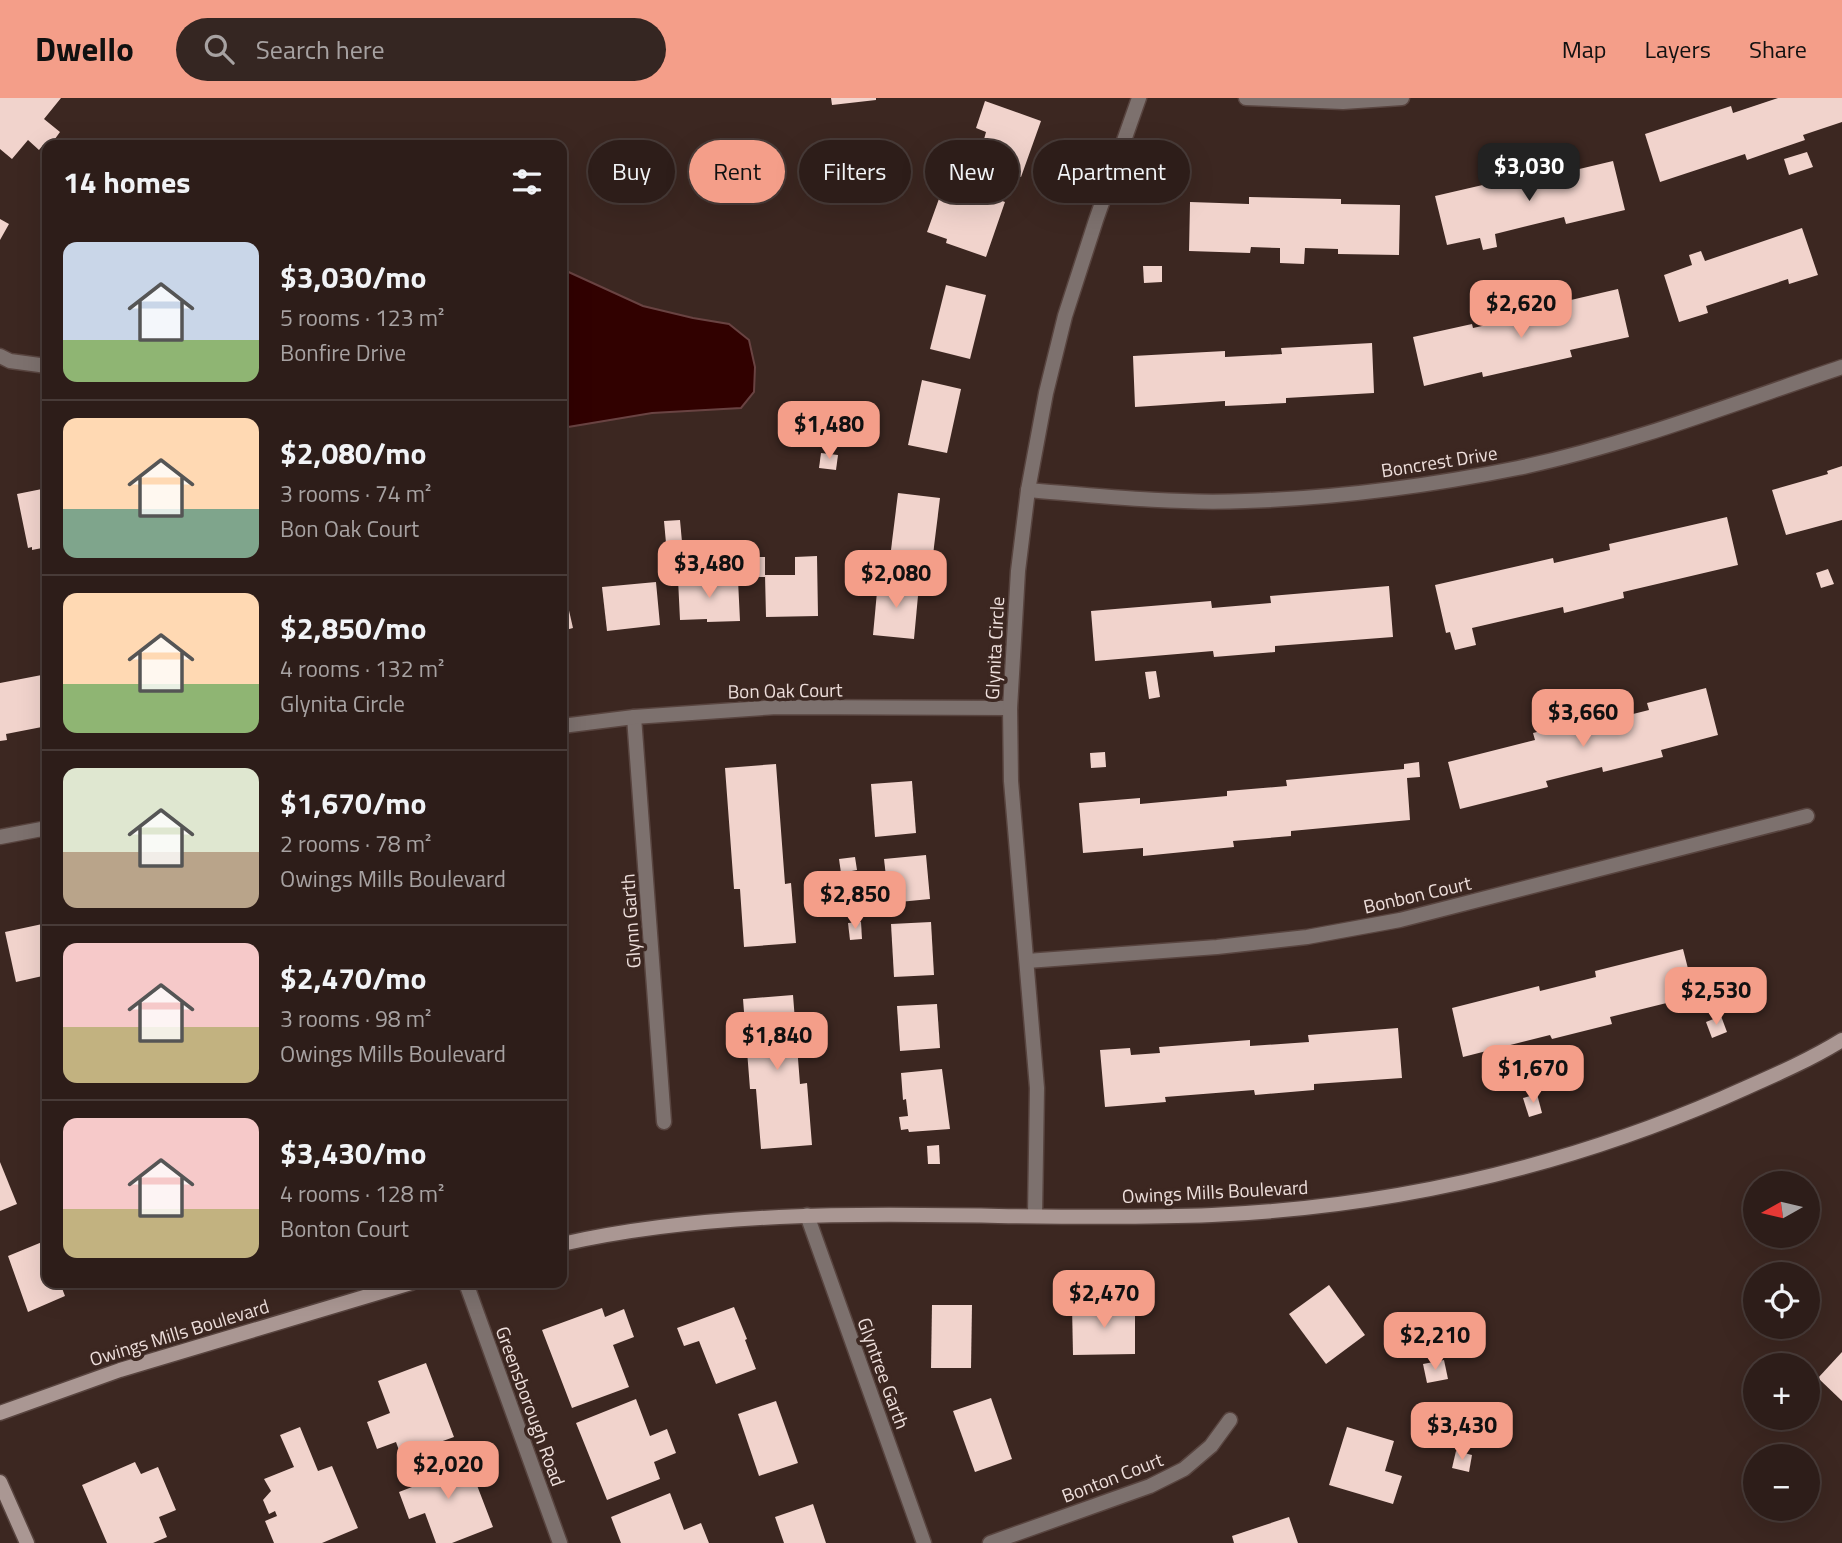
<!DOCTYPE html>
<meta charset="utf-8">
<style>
:root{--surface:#2d1d19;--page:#352622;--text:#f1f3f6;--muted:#a7a2a2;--line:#483b38;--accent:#f49e89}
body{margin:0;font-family:"Titillium Web",sans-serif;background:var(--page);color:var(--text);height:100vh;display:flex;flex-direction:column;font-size:26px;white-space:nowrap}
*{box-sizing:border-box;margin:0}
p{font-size:23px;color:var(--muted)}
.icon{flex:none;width:38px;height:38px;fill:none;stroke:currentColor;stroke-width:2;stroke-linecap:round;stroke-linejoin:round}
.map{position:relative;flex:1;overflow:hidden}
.details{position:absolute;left:42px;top:42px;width:525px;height:1148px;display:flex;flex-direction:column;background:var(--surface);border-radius:14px;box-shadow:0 7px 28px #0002,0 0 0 2px var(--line)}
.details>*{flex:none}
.hud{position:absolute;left:588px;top:42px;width:665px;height:63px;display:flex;gap:14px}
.needle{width:46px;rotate:262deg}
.fabs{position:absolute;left:1743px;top:1073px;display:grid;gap:14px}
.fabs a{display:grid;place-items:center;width:77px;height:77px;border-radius:50%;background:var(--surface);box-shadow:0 7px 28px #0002,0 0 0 2px var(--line);font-size:35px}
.price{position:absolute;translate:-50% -60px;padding:0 16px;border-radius:14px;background:var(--accent);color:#111;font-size:23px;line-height:46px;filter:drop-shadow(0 2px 4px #0008)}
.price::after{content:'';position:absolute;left:50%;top:42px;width:21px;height:16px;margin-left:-10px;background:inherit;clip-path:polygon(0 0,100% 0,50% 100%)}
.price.current{background:#222;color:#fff}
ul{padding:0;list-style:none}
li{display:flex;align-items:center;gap:21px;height:175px;padding:0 21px}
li+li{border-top:2px solid var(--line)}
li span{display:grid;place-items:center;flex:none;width:196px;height:140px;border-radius:14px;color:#555}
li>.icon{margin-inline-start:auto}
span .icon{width:84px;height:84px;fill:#fffc;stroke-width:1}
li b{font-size:30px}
h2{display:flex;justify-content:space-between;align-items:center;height:84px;padding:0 21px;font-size:30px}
.chip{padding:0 24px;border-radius:32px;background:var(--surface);box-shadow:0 7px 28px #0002,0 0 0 2px var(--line);font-size:24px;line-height:63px}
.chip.current{background:var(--accent);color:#111}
header{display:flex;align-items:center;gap:42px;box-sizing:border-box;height:98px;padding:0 35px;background:var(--accent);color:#111}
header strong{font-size:33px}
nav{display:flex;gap:38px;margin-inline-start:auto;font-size:24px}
.search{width:490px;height:63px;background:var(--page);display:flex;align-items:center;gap:18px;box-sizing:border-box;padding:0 24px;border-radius:38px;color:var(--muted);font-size:26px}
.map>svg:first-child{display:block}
</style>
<header>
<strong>Dwello</strong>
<div class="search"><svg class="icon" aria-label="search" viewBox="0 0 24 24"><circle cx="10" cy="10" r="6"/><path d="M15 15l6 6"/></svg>Search here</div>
<nav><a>Map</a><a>Layers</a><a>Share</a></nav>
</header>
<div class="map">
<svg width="1842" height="1445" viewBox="0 0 1842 1445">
<rect width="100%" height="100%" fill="#3c2721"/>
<path fill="#310100" stroke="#694342" stroke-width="2" d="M562,171L643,208L693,220L729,226L749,242L755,269L754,294L741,310L652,315L562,330Z"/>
<g fill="#f1d3cc">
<path d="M0,0H61L44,21L60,34L52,45L43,47L39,52L28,42L12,61L0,51Z"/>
<path d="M831,0H876V2L832,7Z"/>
<path d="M1778,0H1842V24L1803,37L1805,42L1747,62L1745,56L1660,84L1645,36L1731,8L1733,15Z"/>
<path d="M985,3L1041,23L1021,79L983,65L989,48L983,45L986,34L976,30Z"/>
<path d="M968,43L985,49L979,64L963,58Z"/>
<path d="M1807,54L1813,69L1789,77L1784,61Z"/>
<path d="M1613,63L1625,112L1566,126L1564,119L1495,136L1497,149L1483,152L1480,140L1447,147L1435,98L1552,71L1554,77Z"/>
<path d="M939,72L951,76L946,91L934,87Z"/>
<path d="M966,90L1005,104L986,159L946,145L947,141L927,134L940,98L961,105Z"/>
<path d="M1249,99L1341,101V106L1400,107L1399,157L1338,156V151L1305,150L1304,166L1280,165V150L1251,149L1250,155L1189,153L1190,104L1249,106Z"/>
<path d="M0,121L9,126L0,142Z"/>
<path d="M1802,130L1818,177L1789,186L1788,181L1706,208L1708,215L1679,224L1664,177L1692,167L1689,157L1701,153L1705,163Z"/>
<path d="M1143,168H1162V184L1144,185Z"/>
<path d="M946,187L986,197L970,261L930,251Z"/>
<path d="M1618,191L1629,239L1570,252L1572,259L1483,279L1482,274L1424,288L1413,239L1472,226L1473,230L1559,211L1558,205Z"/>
<path d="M1372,245L1374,295L1286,300V305L1225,308V303L1135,309L1133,258L1225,253V259L1282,256L1281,250Z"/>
<path d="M922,282L961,291L947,355L908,347Z"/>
<path d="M821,355L838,357L836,372L819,370Z"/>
<path d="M1842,368V422L1786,437L1772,392L1828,376L1827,373Z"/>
<path d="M47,390V449L32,452V449L28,450L17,396Z"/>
<path d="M898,395L940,400L932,465L890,460Z"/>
<path d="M1727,419L1738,467L1623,494L1624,500L1564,515L1563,509L1472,530L1476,547L1455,552L1450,534L1446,535L1435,487L1553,460L1554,465L1610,452L1609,446Z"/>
<path d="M680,422L682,444L666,445L664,423Z"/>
<path d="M817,458L818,518L766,519L765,477H795V459Z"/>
<rect x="753" y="459" width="12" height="20"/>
<path d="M1828,471L1834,486L1821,490L1816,475Z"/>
<path d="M706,480V483L738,482L740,523L707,524V521L680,522L678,481Z"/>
<path d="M562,482L573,530L562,533Z"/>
<path d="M878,483L919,487L914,541L873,537Z"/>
<path d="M656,484L660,527L607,533L602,489Z"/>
<path d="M1389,488L1393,539L1275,548V554L1214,559L1213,553L1095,563L1091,513L1211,503L1212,510L1271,505L1270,498Z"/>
<path d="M1156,573L1160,599L1149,601L1145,574Z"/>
<path d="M47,576V628L6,636L7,642L0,643V585Z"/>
<path d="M1706,590L1718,637L1661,652L1663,659L1603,674L1602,669L1546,683L1548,689L1460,711L1448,664L1535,642L1533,635L1592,620L1593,626L1649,612L1647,605Z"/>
<path d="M1105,654L1106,669L1091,670L1090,655Z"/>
<path d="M1419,664L1420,679L1407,680L1410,722L1291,733V738L1233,743L1234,749L1143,758V750L1083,755L1079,705L1140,700V706L1227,698V693L1287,688L1286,682L1404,671V666Z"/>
<path d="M776,666L785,786L791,785L796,845L744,849L740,791H734L725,670Z"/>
<path d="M912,683L916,735L875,739L871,686Z"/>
<path d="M926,757L930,801L889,805L884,761Z"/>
<path d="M855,759L857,772L841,775L839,761Z"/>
<path d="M861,824L862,841L850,842L848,825Z"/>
<path d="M931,824L934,877L894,879L891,826Z"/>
<path d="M47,825V877L16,884L5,834Z"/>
<path d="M1683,851L1695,898L1610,919L1612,926L1552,941L1550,937L1463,959L1452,910L1539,888L1540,893L1596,879L1595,873Z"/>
<path d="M793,897L800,986L807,985L812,1047L761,1051L756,991H750L743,901Z"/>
<path d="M937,906L940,950L900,953L897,908Z"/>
<path d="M1721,918L1727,934L1712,940L1706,924Z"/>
<path d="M1398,930L1402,980L1314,986V992L1255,997L1254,992L1165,999L1166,1004L1105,1009L1100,952L1130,950L1131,957L1160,955L1159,949L1250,942V948L1309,944L1308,937Z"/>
<path d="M942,971L950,1031L909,1034L908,1031L901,1032L899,1019L908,1018L906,1001L903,1002L901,975Z"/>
<path d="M1537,996L1542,1015L1529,1019L1523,1000Z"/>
<path d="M939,1047L940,1066H928L927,1048Z"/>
<path d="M0,1064L17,1106L0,1113Z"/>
<path d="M47,1142V1185H60L65,1198L28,1214L8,1158Z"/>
<path d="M1329,1187L1365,1237L1326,1266L1289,1216Z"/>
<path d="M932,1207H972L971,1270H931Z"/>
<path d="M1135,1207V1256L1073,1257L1072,1208Z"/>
<path d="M734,1209L747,1241L745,1242L756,1271L716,1286L699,1243L684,1248L677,1230Z"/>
<path d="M602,1210L605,1219L624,1211L634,1239L613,1247L629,1289L572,1310L542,1232Z"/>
<path d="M1842,1254V1303L1818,1280Z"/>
<path d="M1444,1262L1448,1281L1427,1285L1423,1266Z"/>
<path d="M426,1265L454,1339L401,1358L396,1344L377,1351L367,1324L390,1315L378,1283Z"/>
<path d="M991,1300L1012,1361L975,1374L953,1313Z"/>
<path d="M636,1301L650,1338L667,1331L676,1355L654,1364L660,1381L607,1402L576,1325Z"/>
<path d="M776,1303L798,1365L759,1378L738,1316Z"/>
<path d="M300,1329L318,1373L332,1368L358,1430L322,1445H274L265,1423L277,1418L275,1413L269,1416L263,1402L271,1393L264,1381L294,1369L280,1337Z"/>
<path d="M1347,1329L1394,1343L1385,1373L1402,1378L1393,1406L1329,1387Z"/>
<path d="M1456,1353L1472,1357L1469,1374L1452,1370Z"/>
<path d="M465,1356L493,1429L452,1445H436L425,1415L409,1421L399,1394L412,1389L408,1378Z"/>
<path d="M135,1364L141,1376L158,1369L176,1412L159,1419L167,1439L153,1445H107L82,1387Z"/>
<path d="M670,1395L684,1432L701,1425L709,1445H621L611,1419Z"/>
<path d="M813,1406L826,1445H784L775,1419Z"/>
<path d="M1289,1419L1298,1445H1234L1232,1438Z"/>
</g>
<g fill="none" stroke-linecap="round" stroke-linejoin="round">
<g stroke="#58443f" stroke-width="17">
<g id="street">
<path d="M1246,0L1343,4L1402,0"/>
<path d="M0,258L10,263L47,268"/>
<path d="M1028,392C1100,398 1173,406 1245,403C1337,400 1429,388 1518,370C1628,347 1735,305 1842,269"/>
<path d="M634,619L664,1024"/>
<path d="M562,628L634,619L777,609L1010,610"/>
<path d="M0,739L47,730"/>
<path d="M1027,863L1217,849L1307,839L1400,822L1807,718"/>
<path d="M807,1117L924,1445"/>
<path d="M1035,1117L1037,990L1011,683L1010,610L1018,473L1028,392L1046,295L1065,218L1096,122L1139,0"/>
<path d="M466,1185L560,1445"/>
<path d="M990,1445L1150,1388L1184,1371L1211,1348L1230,1322"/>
</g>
</g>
<g stroke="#58443f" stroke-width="17">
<g id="secondary">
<path d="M562,1146C776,1098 995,1126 1212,1117C1389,1109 1561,1070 1723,1000C1763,982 1805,965 1842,942"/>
<path d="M0,1315L120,1272L411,1185"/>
<path d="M0,1384L27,1445"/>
</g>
</g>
<use href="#street" stroke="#7d716e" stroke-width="14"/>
<use href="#secondary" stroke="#aa9793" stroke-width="14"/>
</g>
<g text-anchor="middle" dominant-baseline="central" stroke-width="7" stroke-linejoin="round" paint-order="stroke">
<g font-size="19" fill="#eddedb" stroke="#3c2721">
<text transform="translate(1439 363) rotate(-9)">Boncrest Drive</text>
<text transform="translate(994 550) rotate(-87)">Glynita Circle</text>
<text transform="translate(785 592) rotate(-1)">Bon Oak Court</text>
<text transform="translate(1417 796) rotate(-13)">Bonbon Court</text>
<text transform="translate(630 823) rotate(-94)">Glynn Garth</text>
<text transform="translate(1215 1093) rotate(-3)">Owings Mills Boulevard</text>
<text transform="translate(179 1234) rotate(-17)">Owings Mills Boulevard</text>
<text transform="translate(884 1275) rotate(70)">Glyntree Garth</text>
<text transform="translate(531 1308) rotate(70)">Greensborough Road</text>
<text transform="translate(1112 1379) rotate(-21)">Bonton Court</text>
</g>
</g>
</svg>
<div class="fabs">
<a><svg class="needle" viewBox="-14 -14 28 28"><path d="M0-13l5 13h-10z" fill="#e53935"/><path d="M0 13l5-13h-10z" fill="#a7a2a2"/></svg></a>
<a><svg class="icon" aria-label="locate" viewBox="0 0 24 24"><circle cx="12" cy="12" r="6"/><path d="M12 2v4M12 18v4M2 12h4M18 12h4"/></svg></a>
<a>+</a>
<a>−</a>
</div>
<b class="price current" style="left:1529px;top:105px">$3,030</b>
<b class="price" style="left:1521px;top:242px">$2,620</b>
<b class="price" style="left:829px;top:363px">$1,480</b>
<b class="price" style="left:709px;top:502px">$3,480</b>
<b class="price" style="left:896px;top:512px">$2,080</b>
<b class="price" style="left:1583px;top:651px">$3,660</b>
<b class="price" style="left:855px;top:833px">$2,850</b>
<b class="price" style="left:1716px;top:929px">$2,530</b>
<b class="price" style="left:777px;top:974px">$1,840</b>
<b class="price" style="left:1533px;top:1007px">$1,670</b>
<b class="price" style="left:1104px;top:1232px">$2,470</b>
<b class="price" style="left:1435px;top:1274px">$2,210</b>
<b class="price" style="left:1462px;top:1364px">$3,430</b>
<b class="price" style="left:448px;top:1403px">$2,020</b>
<div class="hud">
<a class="chip">Buy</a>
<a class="chip current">Rent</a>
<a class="chip">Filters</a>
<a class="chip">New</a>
<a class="chip">Apartment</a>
</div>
<section class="details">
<h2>14 homes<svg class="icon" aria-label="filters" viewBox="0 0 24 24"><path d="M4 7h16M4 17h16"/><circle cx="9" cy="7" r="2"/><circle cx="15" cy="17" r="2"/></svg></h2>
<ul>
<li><span style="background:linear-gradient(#c9d6e8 70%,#8fb573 0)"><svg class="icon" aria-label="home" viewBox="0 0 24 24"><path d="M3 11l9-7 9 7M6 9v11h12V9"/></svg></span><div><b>$3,030/mo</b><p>5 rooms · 123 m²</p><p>Bonfire Drive</p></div></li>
<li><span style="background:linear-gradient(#ffd9b3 65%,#7fa58c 0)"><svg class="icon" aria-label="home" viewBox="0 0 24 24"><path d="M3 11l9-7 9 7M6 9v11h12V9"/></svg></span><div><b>$2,080/mo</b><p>3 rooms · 74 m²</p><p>Bon Oak Court</p></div></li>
<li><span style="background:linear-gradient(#ffd9b3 65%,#8fb573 0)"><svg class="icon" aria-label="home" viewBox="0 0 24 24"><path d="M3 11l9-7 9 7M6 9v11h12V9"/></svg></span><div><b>$2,850/mo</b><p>4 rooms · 132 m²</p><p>Glynita Circle</p></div></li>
<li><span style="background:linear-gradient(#dfe7d0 60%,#b9a48a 0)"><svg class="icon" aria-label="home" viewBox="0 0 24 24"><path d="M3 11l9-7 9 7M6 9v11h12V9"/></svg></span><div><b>$1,670/mo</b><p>2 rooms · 78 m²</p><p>Owings Mills Boulevard</p></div></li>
<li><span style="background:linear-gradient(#f6c9c9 60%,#c2b280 0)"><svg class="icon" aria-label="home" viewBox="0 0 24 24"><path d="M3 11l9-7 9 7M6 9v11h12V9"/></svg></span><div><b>$2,470/mo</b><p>3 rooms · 98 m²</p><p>Owings Mills Boulevard</p></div></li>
<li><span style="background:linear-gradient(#f6c9c9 65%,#c2b280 0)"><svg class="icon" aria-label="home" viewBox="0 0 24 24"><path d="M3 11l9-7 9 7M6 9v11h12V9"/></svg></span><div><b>$3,430/mo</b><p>4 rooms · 128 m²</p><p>Bonton Court</p></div></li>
</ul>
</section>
</div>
